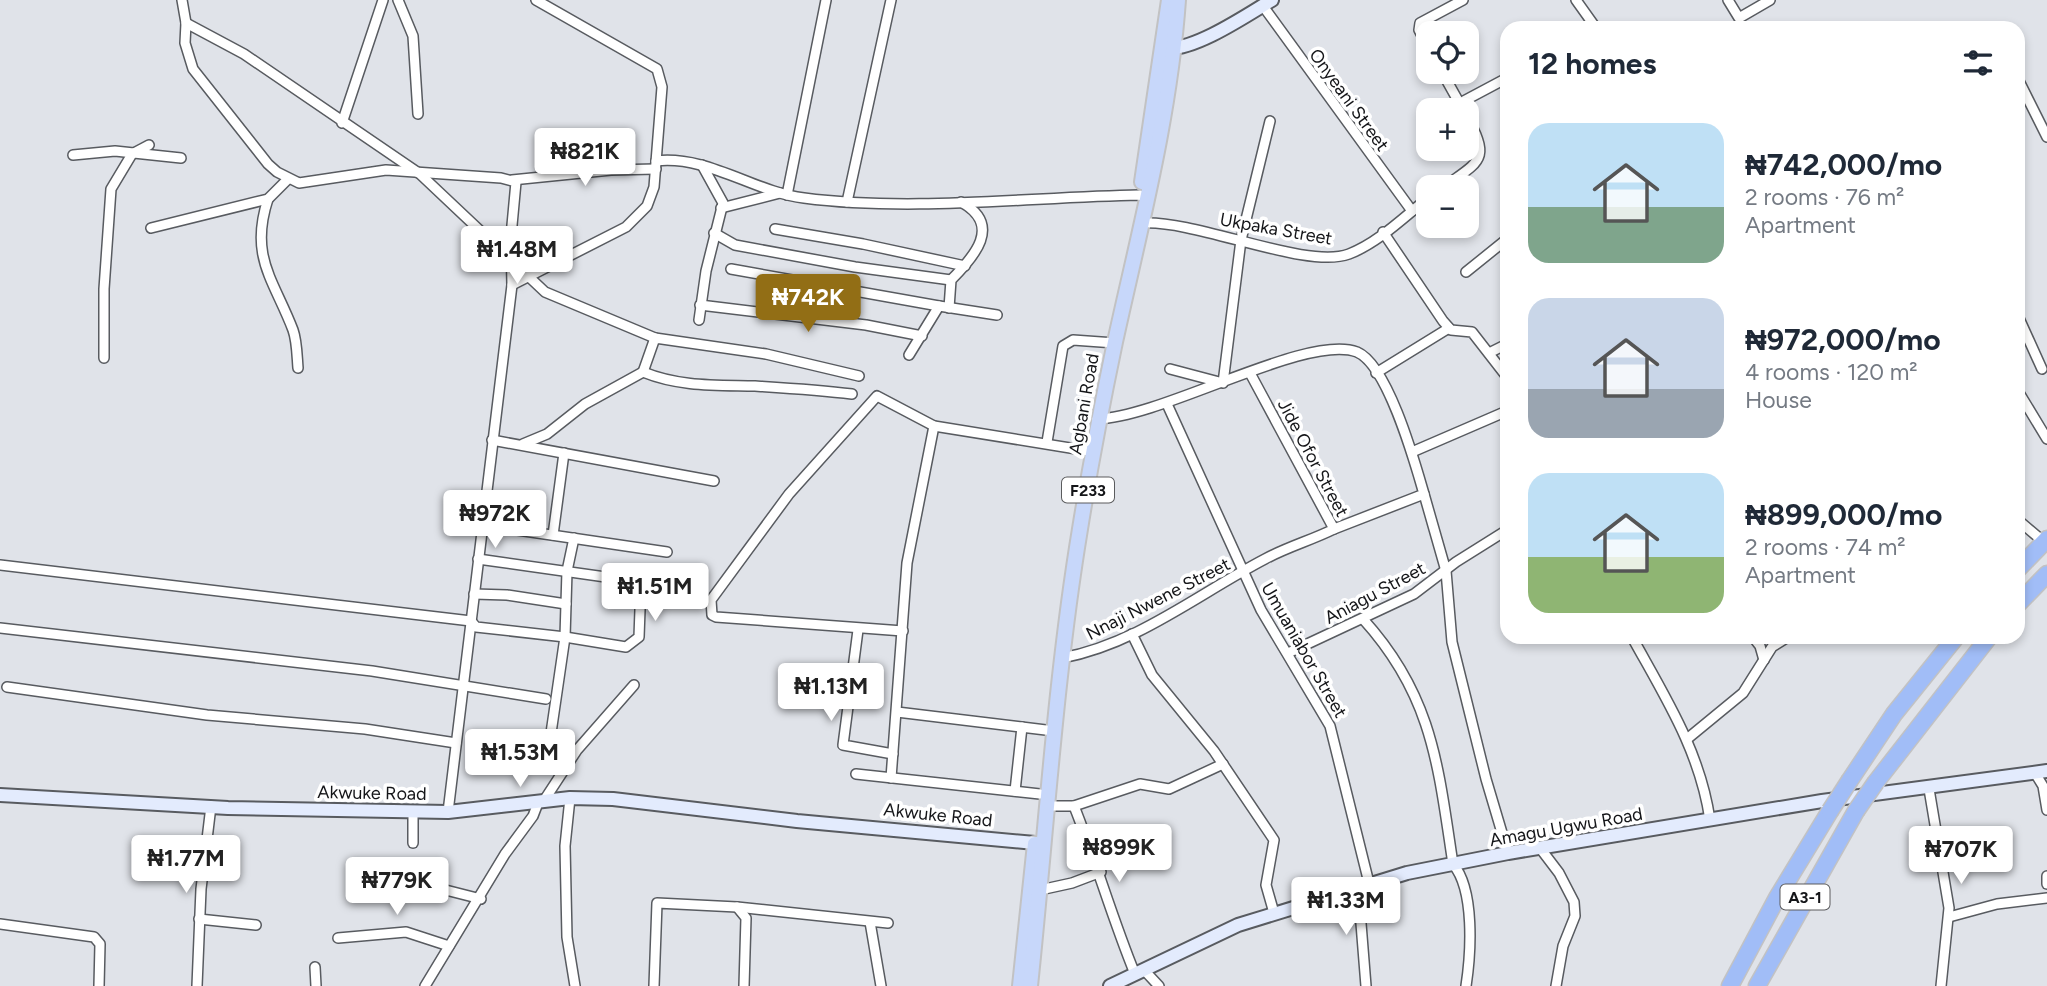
<!DOCTYPE html>
<meta charset="utf-8">
<style>
:root{--surface:#fff;--page:#f6f6f7;--text:#1f2937;--muted:#747a83;--accent:#926e15}
body{margin:0;font-family:Figtree,sans-serif;background:var(--page);color:var(--text);height:100vh;display:flex;flex-direction:column;font-size:26px;white-space:nowrap}
*{box-sizing:border-box;margin:0}
p{font-size:23px;color:var(--muted)}
.icon{flex:none;width:38px;height:38px;fill:none;stroke:currentColor;stroke-width:2;stroke-linecap:round;stroke-linejoin:round}
.map{position:relative;flex:1;overflow:hidden}
.sheet{position:absolute;left:1500px;top:21px;width:525px;height:623px;display:flex;flex-direction:column;background:var(--surface);border-radius:21px;box-shadow:0 4px 10px #0003}
.sheet>*{flex:none}
.tools{position:absolute;left:1416px;top:21px;display:grid;gap:14px}
.tools a{display:grid;place-items:center;width:63px;height:63px;border-radius:14px;background:var(--surface);box-shadow:0 4px 10px #0003;font-size:35px}
.price{position:absolute;translate:-50% -60px;padding:0 16px;border-radius:7px;background:#fff;color:#222;font-size:23px;line-height:46px;filter:drop-shadow(0 2px 4px #0008)}
.price::after{content:'';position:absolute;left:50%;top:42px;width:21px;height:16px;margin-left:-10px;background:inherit;clip-path:polygon(0 0,100% 0,50% 100%)}
.price.selected{background:var(--accent);color:#fff}
ul{padding:0;list-style:none}
li{display:flex;align-items:center;gap:21px;height:175px;padding:0 28px}
li span{display:grid;place-items:center;flex:none;width:196px;height:140px;border-radius:21px;color:#555}
li>.icon{margin-inline-start:auto}
span .icon{width:84px;height:84px;fill:#fffc;stroke-width:1}
li b{font-size:30px}
h2{display:flex;justify-content:space-between;align-items:center;height:84px;padding:0 28px;font-size:30px}
.map>svg:first-child{display:block}
</style>
<div class="map">
<svg width="2047" height="986" viewBox="0 0 2047 986">
<rect width="100%" height="100%" fill="#e0e3e9"/>
<g fill="none" stroke-linecap="round" stroke-linejoin="round">
<g stroke="#585b60" stroke-width="12">
<g id="street">
<path d="M182,0L186,23L185,43L193,69L268,164L277,172L299,183L386,170L501,178L516,182L511,236L512,285L448,812"/>
<path d="M398,0L413,36L418,114"/>
<path d="M1576,0L1596,28"/>
<path d="M1728,0L1739,18L1770,0"/>
<path d="M1263,6L1412,211"/>
<path d="M186,23L244,54L420,174L545,292L655,338"/>
<path d="M1428,47L1419,30L1420,23L1463,0"/>
<path d="M1442,72L1461,106"/>
<path d="M2018,79L2047,137"/>
<path d="M1460,103L1507,78"/>
<path d="M342,123L383,0"/>
<path d="M73,155L115,151L181,158"/>
<path d="M656,161C708,155 754,192 804,198C911,212 1031,197 1139,195L1148,198"/>
<path d="M512,180L611,170L656,169"/>
<path d="M1444,187C1481,160 1491,160 1466,115"/>
<path d="M787,195L826,0"/>
<path d="M268,199C249,257 274,280 293,330C297,341 297,356 298,368"/>
<path d="M847,202L891,0"/>
<path d="M721,208L780,193"/>
<path d="M1143,223C1198,220 1306,270 1349,254C1378,243 1404,217 1428,198"/>
<path d="M151,228L268,199L288,179"/>
<path d="M775,229L863,244L965,266"/>
<path d="M1383,232L1443,321L1451,330L1472,332L1507,377"/>
<path d="M714,233L735,245L855,267L951,280"/>
<path d="M731,269L939,306"/>
<path d="M1466,272L1507,239"/>
<path d="M512,285L626,227L647,206L654,187L662,87L657,69L536,0"/>
<path d="M700,305L866,325L922,336"/>
<path d="M949,308L951,280C974,257 1003,225 961,202"/>
<path d="M2018,316L2042,369"/>
<path d="M699,320L706,271L723,203L702,165"/>
<path d="M1489,353L1507,344"/>
<path d="M909,355L939,306L997,315"/>
<path d="M104,358V289L111,189L132,154L149,145"/>
<path d="M1170,369L1223,383L1241,240L1270,121"/>
<path d="M643,372L655,338L766,354L859,376"/>
<path d="M1376,373L1449,328"/>
<path d="M2018,391L2047,439"/>
<path d="M1167,404L1261,610L1330,726L1369,883"/>
<path d="M1097,419C1164,417 1307,333 1357,352C1388,365 1415,463 1424,494L1334,529"/>
<path d="M492,440L714,481"/>
<path d="M1047,442L1063,346L1073,340L1115,343"/>
<path d="M523,444L547,434L585,404L643,372C680,387 716,385 755,386C787,388 820,390 852,394"/>
<path d="M1412,452L1507,411"/>
<path d="M1424,494L1446,571L1452,642L1486,779L1508,853"/>
<path d="M2018,520L2044,542"/>
<path d="M483,521L497,527L667,552"/>
<path d="M553,535L564,453"/>
<path d="M0,565L471,621L476,627L565,637L626,647L639,637L641,582L478,559"/>
<path d="M474,594L507,595L566,604"/>
<path d="M1363,619C1433,696 1438,766 1453,864C1475,890 1471,953 1466,986"/>
<path d="M0,628L372,671L546,699"/>
<path d="M858,630L843,745L893,754"/>
<path d="M903,631L716,617L712,615L711,600L789,494L877,396L934,426L1095,452"/>
<path d="M1132,634L1152,675L1214,751L1274,840L1266,885L1274,913"/>
<path d="M1632,637C1665,697 1700,751 1710,820"/>
<path d="M1753,637L1760,646L1764,660"/>
<path d="M1288,653L1414,594L1456,562L1507,530"/>
<path d="M1062,658C1137,644 1198,594 1265,559C1287,547 1312,540 1334,529L1250,373"/>
<path d="M7,687L207,715L365,729L456,743"/>
<path d="M897,712L1054,731"/>
<path d="M1687,739L1743,693L1772,647L1788,637"/>
<path d="M569,761L561,758L551,733L565,637L567,571L574,538"/>
<path d="M2035,773L2043,786L2047,810"/>
<path d="M856,774L1040,794"/>
<path d="M891,778L907,563L934,426"/>
<path d="M1929,789L1949,908L1941,986"/>
<path d="M1015,791L1022,727"/>
<path d="M570,798L565,846L567,937L575,986"/>
<path d="M543,802L577,750L634,685"/>
<path d="M1047,806H1074L1140,784L1169,789L1223,764"/>
<path d="M1074,806C1096,861 1112,918 1135,974"/>
<path d="M413,843V811"/>
<path d="M1540,848L1559,873L1574,902L1575,916L1563,946L1556,986"/>
<path d="M2047,876V884"/>
<path d="M422,884L481,899"/>
<path d="M1358,886L1366,986"/>
<path d="M1040,890L1072,883L1101,872"/>
<path d="M737,907L746,918L744,986"/>
<path d="M1949,917L1997,904L2047,898"/>
<path d="M199,919L256,925"/>
<path d="M870,922L881,986"/>
<path d="M0,924L94,937L100,944L99,986"/>
<path d="M338,938L406,932L449,946"/>
<path d="M315,967L316,986"/>
<path d="M1144,970L1159,986"/>
<path d="M197,986L201,889L211,806"/>
<path d="M425,986L505,854L533,816L538,803"/>
<path d="M654,986L657,903L737,907L888,923"/>
</g>
</g>
<g stroke="#585b60" stroke-width="16">
<g id="secondary">
<path d="M1166,48C1194,51 1247,15 1272,0"/>
<path d="M0,795L228,808L448,812L570,798L613,799L797,821L1035,843"/>
<path d="M1110,986L1238,925L1407,873L1508,853L1822,801L2047,771"/>
</g>
</g>
<g stroke="#c2c2c3" stroke-width="18">
<g id="primary">
<path d="M1142,182L1169,0"/>
<path d="M1020,986L1035,844"/>
<path d="M1030,986C1046,834 1055,680 1080,529C1090,467 1102,404 1115,342C1140,228 1170,116 1178,0"/>
</g>
</g>
<g stroke="#c2c2c3" stroke-width="19">
<g id="highway">
<path d="M2018,569L2047,539"/>
<path d="M2018,604L2047,574"/>
<path d="M1850,780L1894,714L1956,637"/>
<path d="M1876,782L1989,637"/>
<path d="M1730,986L1777,898L1830,811"/>
<path d="M1757,986L1856,811"/>
</g>
</g>
<use href="#street" stroke="#fff" stroke-width="9"/>
<use href="#secondary" stroke="#e3ebfd" stroke-width="12"/>
<use href="#primary" stroke="#c7d7fa" stroke-width="14"/>
<use href="#highway" stroke="#a1bdf7" stroke-width="16"/>
<g stroke="#c2c2c3" stroke-width="19" stroke-linecap="butt">
<g id="highway-bridge">
<path d="M1830,811L1850,780"/>
<path d="M1856,811L1876,782"/>
</g>
</g>
<use href="#highway-bridge" stroke="#a1bdf7" stroke-width="16"/>
</g>
<g text-anchor="middle" dominant-baseline="central" stroke-width="7" stroke-linejoin="round" paint-order="stroke">
<g fill="#fff" stroke="#5a5b5d" stroke-width="2">
<rect x="1062" y="477.5" width="52" height="25" rx="5"/>
<rect x="1780.5" y="884.5" width="49" height="25" rx="5"/>
</g>
<g font-size="16" font-weight="bold" fill="#141518">
<text x="1088" y="490">F233</text>
<text x="1805" y="897">A3-1</text>
</g>
<g font-size="18" fill="#141518" stroke="#fff">
<text transform="translate(1349 100) rotate(54)">Onyeani Street</text>
<text transform="translate(1276 229) rotate(10)">Ukpaka Street</text>
<text transform="translate(1084 404) rotate(-80)">Agbani Road</text>
<text transform="translate(1313 458) rotate(62)">Jide Ofor Street</text>
<text transform="translate(1375 593) rotate(-28)">Aniagu Street</text>
<text transform="translate(1158 599) rotate(-27)">Nnaji Nwene Street</text>
<text transform="translate(1304 650) rotate(60)">Umuaniabor Street</text>
<text transform="translate(372 793) rotate(1)">Akwuke Road</text>
<text transform="translate(938 815) rotate(6)">Akwuke Road</text>
<text transform="translate(1566 827) rotate(-10)">Amagu Ugwu Road</text>
</g>
</g>
</svg>
<div class="tools">
<a><svg class="icon" aria-label="locate" viewBox="0 0 24 24"><circle cx="12" cy="12" r="6"/><path d="M12 2v4M12 18v4M2 12h4M18 12h4"/></svg></a>
<a>+</a>
<a>−</a>
</div>
<b class="price" style="left:585px;top:188px">₦821K</b>
<b class="price" style="left:517px;top:286px">₦1.48M</b>
<b class="price selected" style="left:808px;top:334px">₦742K</b>
<b class="price" style="left:495px;top:550px">₦972K</b>
<b class="price" style="left:655px;top:623px">₦1.51M</b>
<b class="price" style="left:831px;top:723px">₦1.13M</b>
<b class="price" style="left:520px;top:789px">₦1.53M</b>
<b class="price" style="left:1119px;top:884px">₦899K</b>
<b class="price" style="left:1961px;top:886px">₦707K</b>
<b class="price" style="left:186px;top:895px">₦1.77M</b>
<b class="price" style="left:397px;top:917px">₦779K</b>
<b class="price" style="left:1346px;top:937px">₦1.33M</b>
<section class="sheet">
<h2>12 homes<svg class="icon" aria-label="filters" viewBox="0 0 24 24"><path d="M4 7h16M4 17h16"/><circle cx="9" cy="7" r="2"/><circle cx="15" cy="17" r="2"/></svg></h2>
<ul>
<li><span style="background:linear-gradient(#bfe0f5 60%,#7fa58c 0)"><svg class="icon" aria-label="home" viewBox="0 0 24 24"><path d="M3 11l9-7 9 7M6 9v11h12V9"/></svg></span><div><b>₦742,000/mo</b><p>2 rooms · 76 m²</p><p>Apartment</p></div></li>
<li><span style="background:linear-gradient(#c9d6e8 65%,#9aa5b1 0)"><svg class="icon" aria-label="home" viewBox="0 0 24 24"><path d="M3 11l9-7 9 7M6 9v11h12V9"/></svg></span><div><b>₦972,000/mo</b><p>4 rooms · 120 m²</p><p>House</p></div></li>
<li><span style="background:linear-gradient(#bfe0f5 60%,#8fb573 0)"><svg class="icon" aria-label="home" viewBox="0 0 24 24"><path d="M3 11l9-7 9 7M6 9v11h12V9"/></svg></span><div><b>₦899,000/mo</b><p>2 rooms · 74 m²</p><p>Apartment</p></div></li>
</ul>
</section>
</div>
